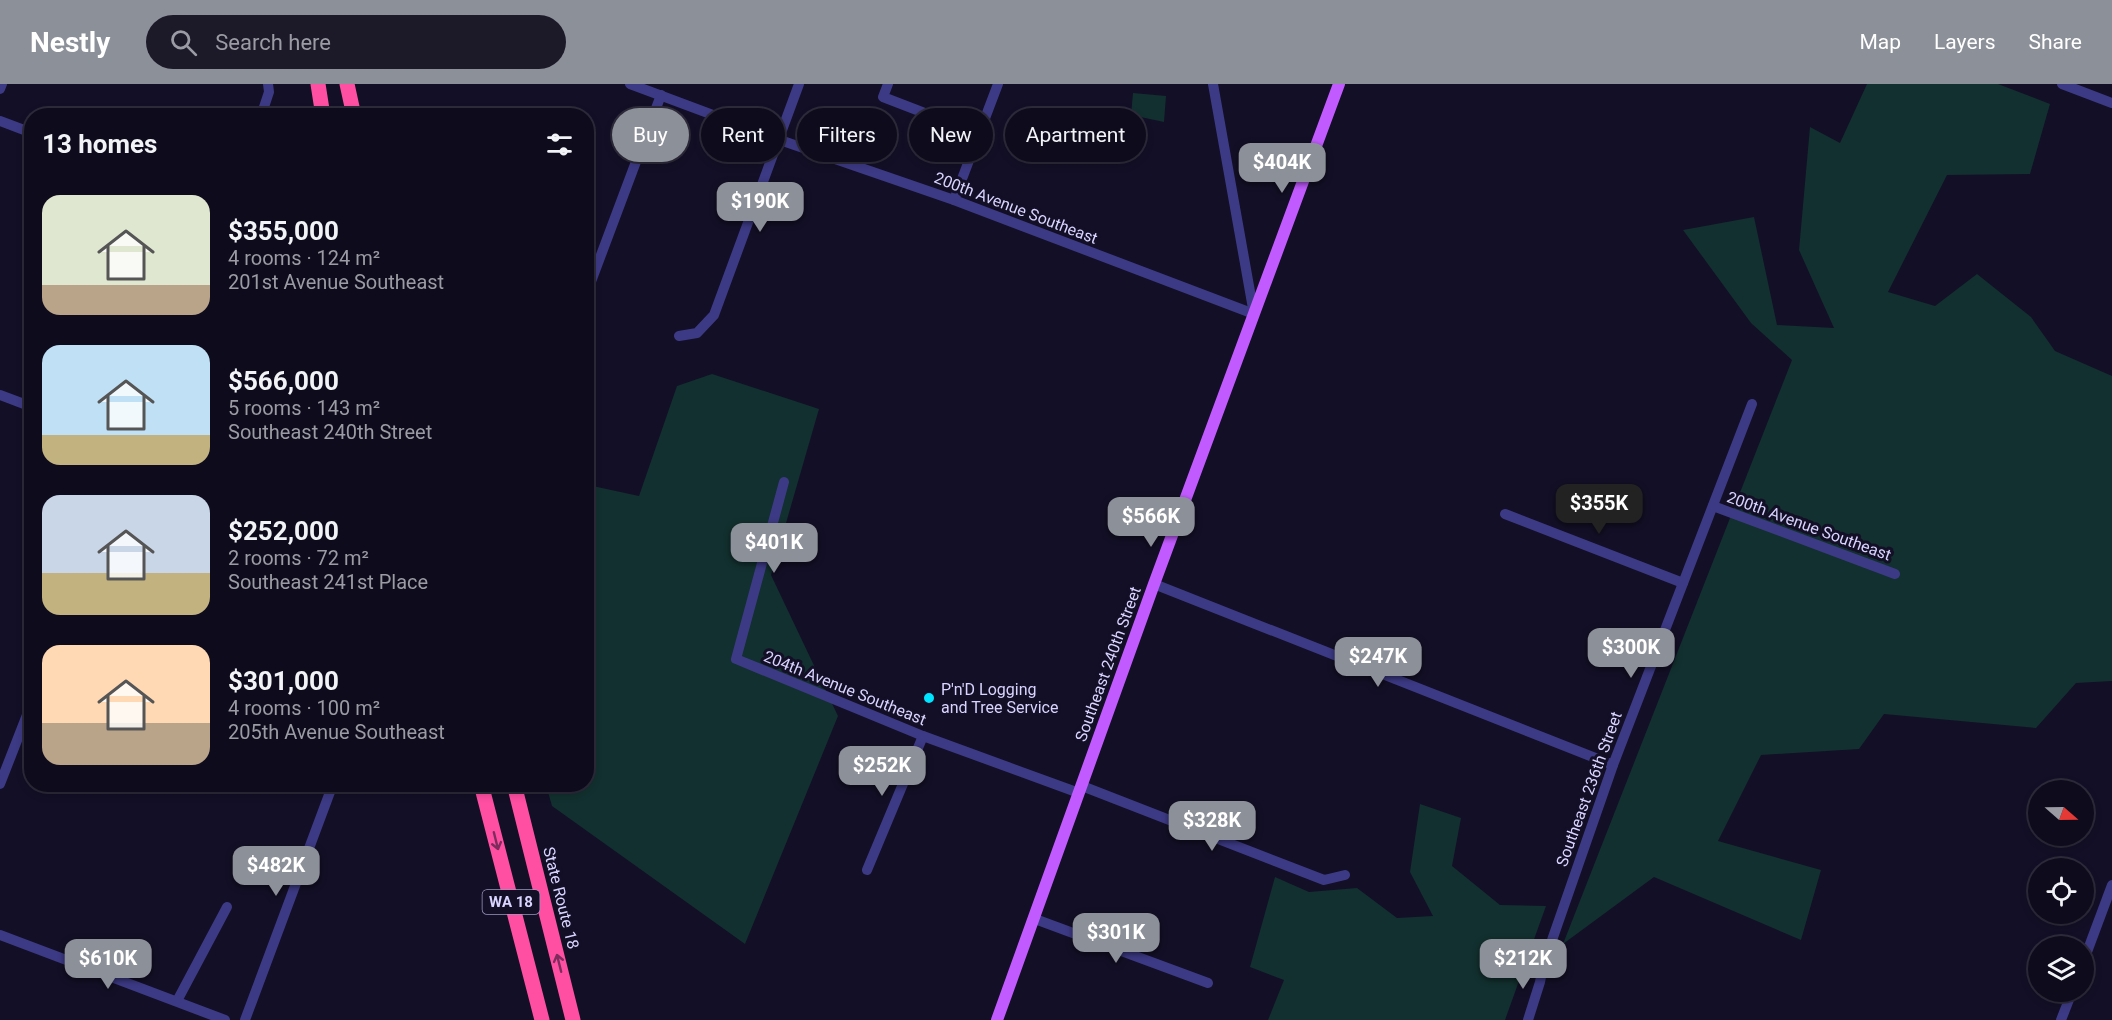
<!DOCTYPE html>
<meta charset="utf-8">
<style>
:root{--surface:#0e0b1c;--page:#1c1929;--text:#f1f3f6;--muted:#9b9ba3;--line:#2e2b3b;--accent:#8c9099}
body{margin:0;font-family:Roboto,sans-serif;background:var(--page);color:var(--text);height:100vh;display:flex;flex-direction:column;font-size:22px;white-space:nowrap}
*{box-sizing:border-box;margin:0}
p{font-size:20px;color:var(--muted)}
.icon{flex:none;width:33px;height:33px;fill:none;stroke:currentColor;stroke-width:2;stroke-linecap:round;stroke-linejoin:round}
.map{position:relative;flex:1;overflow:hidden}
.drawer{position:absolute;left:24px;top:24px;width:570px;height:684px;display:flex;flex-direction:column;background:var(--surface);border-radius:24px;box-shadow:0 3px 9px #0003,0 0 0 2px var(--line)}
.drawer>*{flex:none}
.banner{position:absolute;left:612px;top:24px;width:570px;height:54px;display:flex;gap:12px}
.needle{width:39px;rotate:110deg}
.controls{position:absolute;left:2028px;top:696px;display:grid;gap:12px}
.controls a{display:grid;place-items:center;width:66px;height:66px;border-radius:50%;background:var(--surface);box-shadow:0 3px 9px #0003,0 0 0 2px var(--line);font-size:30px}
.price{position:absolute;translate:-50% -51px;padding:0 14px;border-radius:12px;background:var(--accent);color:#fff;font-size:20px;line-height:39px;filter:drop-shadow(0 2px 3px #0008)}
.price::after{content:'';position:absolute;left:50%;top:36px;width:18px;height:14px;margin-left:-9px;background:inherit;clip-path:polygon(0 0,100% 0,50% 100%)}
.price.on{background:#222;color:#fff}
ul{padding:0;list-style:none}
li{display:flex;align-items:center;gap:18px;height:150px;padding:0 18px}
li span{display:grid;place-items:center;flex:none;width:168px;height:120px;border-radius:18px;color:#555}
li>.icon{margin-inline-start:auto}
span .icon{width:72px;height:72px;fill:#fffc;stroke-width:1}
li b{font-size:26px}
h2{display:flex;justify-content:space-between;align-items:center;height:72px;padding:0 18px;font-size:26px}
.tag{padding:0 21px;border-radius:27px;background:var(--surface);box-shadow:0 3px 9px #0003,0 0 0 2px var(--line);font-size:21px;line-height:54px}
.tag.on{background:var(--accent);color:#fff}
header{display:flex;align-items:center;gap:36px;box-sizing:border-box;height:84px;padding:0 30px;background:var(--accent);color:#fff}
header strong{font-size:28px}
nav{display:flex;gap:33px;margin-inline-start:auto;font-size:21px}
.search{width:420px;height:54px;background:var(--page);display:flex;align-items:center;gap:15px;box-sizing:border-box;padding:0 21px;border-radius:33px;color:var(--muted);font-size:22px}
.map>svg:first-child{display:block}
</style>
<header>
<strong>Nestly</strong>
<div class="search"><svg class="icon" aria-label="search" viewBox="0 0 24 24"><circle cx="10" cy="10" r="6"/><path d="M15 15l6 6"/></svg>Search here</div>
<nav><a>Map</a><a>Layers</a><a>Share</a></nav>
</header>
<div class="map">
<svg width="2112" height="936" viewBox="0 0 2112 936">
<rect width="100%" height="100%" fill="#130f26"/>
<g fill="#12302f">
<path d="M1867,0H1998L2050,20L2030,90L1947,91L1888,208L1935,222L1977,190L2031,233L2055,267L2112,292V597L2076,599L2036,644L1884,630L1859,665L1761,671L1718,757L1821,786L1801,856L1654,793L1563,860L1792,276L1751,239L1683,146L1754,133L1777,241L1834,244L1799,166L1810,43L1840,59Z"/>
<path d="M1133,9L1166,12L1164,38L1131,31Z"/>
<path d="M712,290L819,325L771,491L838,632L745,860L552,722L546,701L586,700L588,401L639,412L677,302Z"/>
<path d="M1420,720L1461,734L1452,782L1500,821L1546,822L1505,936H1268L1284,896L1250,883L1275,793L1309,808L1357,804L1397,834L1433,832L1410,788Z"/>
</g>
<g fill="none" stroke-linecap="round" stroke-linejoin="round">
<g stroke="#3d3a85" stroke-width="10">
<path d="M630,0L780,56L954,116L1254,230"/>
<path d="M888,0L883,13L979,50"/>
<path d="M1213,0L1254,230"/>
<path d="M2062,0L2112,19"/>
<path d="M0,5L2,0"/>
<path d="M261,32L269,8L268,0"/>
<path d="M0,37L32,49"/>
<path d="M954,116L998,0"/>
<path d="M586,211L661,11"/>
<path d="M679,252L697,249L714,231L799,0"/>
<path d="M0,311L32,323"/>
<path d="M784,398L736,575L923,652L1079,709"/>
<path d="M1713,422L1895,490"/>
<path d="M1505,430L1683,499"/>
<path d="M1154,500L1613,681"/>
<path d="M0,700L32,618"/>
<path d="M1082,702L1324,796L1345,791"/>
<path d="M867,786L923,652"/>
<path d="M1035,835L1208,899"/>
<path d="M0,851L225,936"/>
<path d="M2084,876L2112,801"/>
<path d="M177,917L227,823"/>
<path d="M245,936L333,700"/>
<path d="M1528,936L1540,898L1543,882L1613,681L1752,320"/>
<path d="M2061,936L2072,908"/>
</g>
<path stroke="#c25bff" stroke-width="12" d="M997,936L1154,500L1339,0"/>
<g stroke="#ff4fa3" stroke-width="15">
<path d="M318,0L323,32"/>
<path d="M347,0L354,32"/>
<path d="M481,700L542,936"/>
<path d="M514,700L573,936"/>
</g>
</g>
<defs><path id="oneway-shaft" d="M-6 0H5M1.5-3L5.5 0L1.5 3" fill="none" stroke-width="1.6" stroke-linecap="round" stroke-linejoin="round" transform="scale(1.5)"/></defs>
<g stroke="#7d2c5e">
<use href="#oneway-shaft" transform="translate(496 757) rotate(76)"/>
<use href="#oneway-shaft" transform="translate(559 879) rotate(-104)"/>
</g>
<circle fill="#00e5ff" stroke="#130f26" stroke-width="2" cx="929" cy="614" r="6"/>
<g text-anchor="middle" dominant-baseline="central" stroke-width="6" stroke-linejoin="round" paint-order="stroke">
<rect fill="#130f26" stroke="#9e99be" stroke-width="1.5" x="482.5" y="806" width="57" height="24" rx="4.5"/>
<g font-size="15" font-weight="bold" fill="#d9d4ff">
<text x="511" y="818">WA 18</text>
</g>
<g font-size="16" fill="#d9d4ff" stroke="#130f26">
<text transform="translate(1016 124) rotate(21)">200th Avenue Southeast</text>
<text transform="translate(1809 442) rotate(20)">200th Avenue Southeast</text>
<text transform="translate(1108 580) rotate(-70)">Southeast 240th Street</text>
<text transform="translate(845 604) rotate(22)">204th Avenue Southeast</text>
<text transform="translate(1589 705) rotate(-70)">Southeast 236th Street</text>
<text transform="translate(561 814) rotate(76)">State Route 18</text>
</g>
<g font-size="16" fill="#d9d4ff" stroke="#130f26" text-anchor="start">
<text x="941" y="605">P'n'D Logging<tspan x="941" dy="18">and Tree Service</tspan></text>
</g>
</g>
</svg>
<div class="controls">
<a><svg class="needle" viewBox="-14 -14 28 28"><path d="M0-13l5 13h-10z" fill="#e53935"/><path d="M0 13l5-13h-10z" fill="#9b9ba3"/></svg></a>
<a><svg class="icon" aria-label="locate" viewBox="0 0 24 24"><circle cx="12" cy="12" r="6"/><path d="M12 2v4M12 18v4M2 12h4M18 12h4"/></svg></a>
<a><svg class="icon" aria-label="layers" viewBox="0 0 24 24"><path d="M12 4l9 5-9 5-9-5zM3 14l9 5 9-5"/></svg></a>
</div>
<b class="price" style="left:1282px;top:110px">$404K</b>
<b class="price" style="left:760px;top:149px">$190K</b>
<b class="price on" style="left:1599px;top:451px">$355K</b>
<b class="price" style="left:1151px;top:464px">$566K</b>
<b class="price" style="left:774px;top:490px">$401K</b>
<b class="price" style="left:1631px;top:595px">$300K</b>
<b class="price" style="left:1378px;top:604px">$247K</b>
<b class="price" style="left:882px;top:713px">$252K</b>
<b class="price" style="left:1212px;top:768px">$328K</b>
<b class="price" style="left:276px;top:813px">$482K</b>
<b class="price" style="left:1116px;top:880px">$301K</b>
<b class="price" style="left:108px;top:906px">$610K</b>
<b class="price" style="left:1523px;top:906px">$212K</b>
<div class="banner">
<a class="tag on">Buy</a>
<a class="tag">Rent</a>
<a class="tag">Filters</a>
<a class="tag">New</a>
<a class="tag">Apartment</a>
</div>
<section class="drawer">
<h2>13 homes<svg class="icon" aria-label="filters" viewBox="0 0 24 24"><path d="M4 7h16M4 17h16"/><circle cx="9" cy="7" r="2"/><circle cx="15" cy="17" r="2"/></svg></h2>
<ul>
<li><span style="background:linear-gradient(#dfe7d0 75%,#b9a48a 0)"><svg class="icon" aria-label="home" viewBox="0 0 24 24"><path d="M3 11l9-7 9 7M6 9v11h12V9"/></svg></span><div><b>$355,000</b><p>4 rooms · 124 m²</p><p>201st Avenue Southeast</p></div></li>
<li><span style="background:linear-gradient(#bfe0f5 75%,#c2b280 0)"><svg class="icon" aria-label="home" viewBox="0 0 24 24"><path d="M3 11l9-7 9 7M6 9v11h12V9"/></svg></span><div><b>$566,000</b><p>5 rooms · 143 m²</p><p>Southeast 240th Street</p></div></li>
<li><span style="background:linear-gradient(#c9d6e8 65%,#c2b280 0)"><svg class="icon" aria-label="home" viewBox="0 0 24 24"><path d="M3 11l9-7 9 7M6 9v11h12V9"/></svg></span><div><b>$252,000</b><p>2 rooms · 72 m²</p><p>Southeast 241st Place</p></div></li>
<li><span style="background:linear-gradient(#ffd9b3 65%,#b9a48a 0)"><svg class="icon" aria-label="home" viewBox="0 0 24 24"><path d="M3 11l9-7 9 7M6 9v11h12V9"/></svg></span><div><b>$301,000</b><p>4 rooms · 100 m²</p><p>205th Avenue Southeast</p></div></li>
</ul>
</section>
</div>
